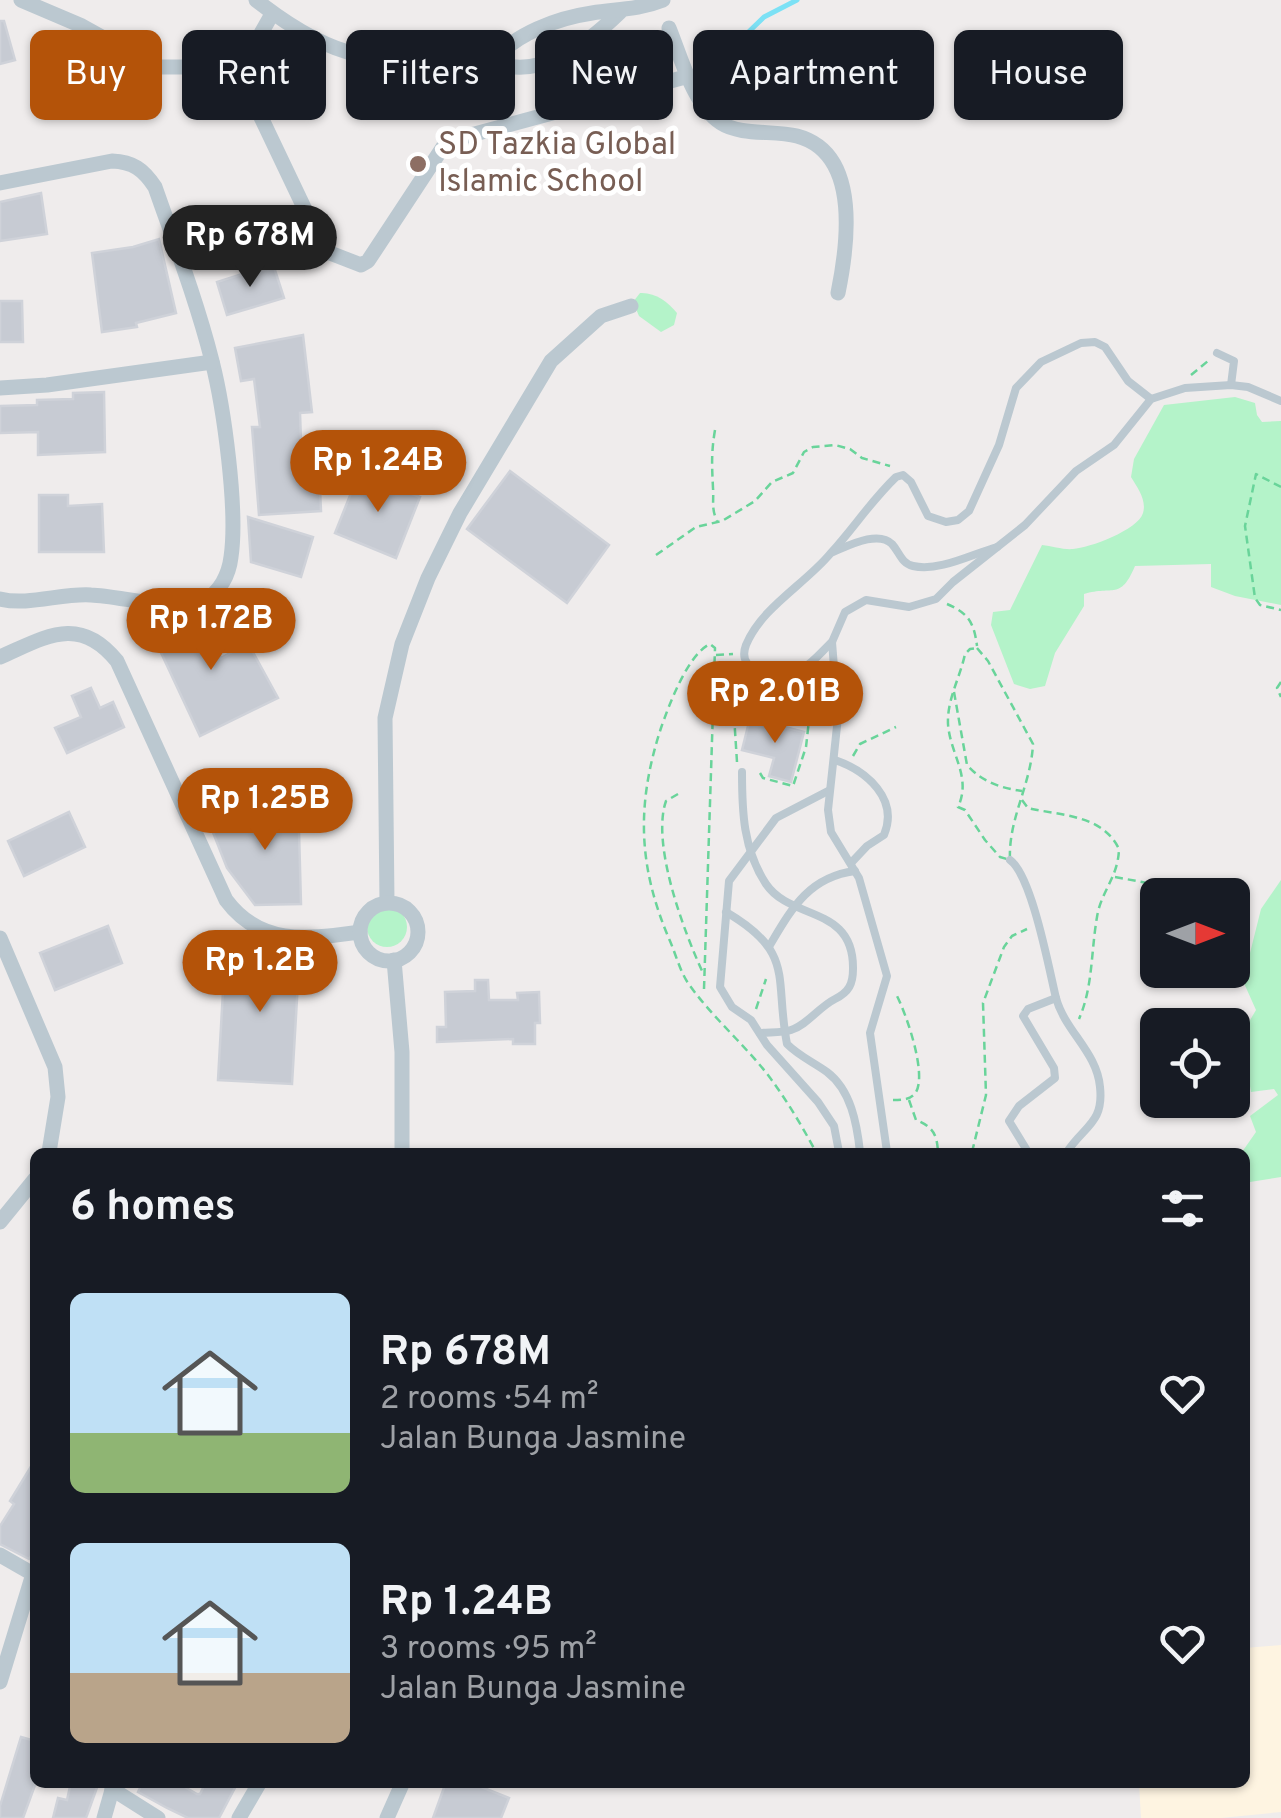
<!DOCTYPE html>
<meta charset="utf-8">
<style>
:root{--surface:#171b24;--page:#20242c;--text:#f1f3f6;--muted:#9ea1a6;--accent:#b45309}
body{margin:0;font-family:Overpass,sans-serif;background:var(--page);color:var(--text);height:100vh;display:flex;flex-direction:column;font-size:38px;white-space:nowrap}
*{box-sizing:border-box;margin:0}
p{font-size:32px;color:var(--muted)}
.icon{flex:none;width:55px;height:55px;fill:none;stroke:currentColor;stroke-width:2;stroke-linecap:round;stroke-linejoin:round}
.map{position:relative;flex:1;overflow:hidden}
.side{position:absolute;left:30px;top:1148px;width:1220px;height:640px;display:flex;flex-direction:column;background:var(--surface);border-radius:15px;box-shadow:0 2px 8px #0004}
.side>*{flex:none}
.hud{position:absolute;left:30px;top:30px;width:1222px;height:90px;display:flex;gap:20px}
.needle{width:65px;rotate:90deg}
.controls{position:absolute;left:1140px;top:878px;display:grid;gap:20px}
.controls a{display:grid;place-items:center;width:110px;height:110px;border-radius:15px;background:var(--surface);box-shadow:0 2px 8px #0004;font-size:50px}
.price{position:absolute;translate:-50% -85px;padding:0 22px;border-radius:35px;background:var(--accent);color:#fff;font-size:32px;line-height:65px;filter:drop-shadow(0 2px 5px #0008)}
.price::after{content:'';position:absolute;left:50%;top:60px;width:30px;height:22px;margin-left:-15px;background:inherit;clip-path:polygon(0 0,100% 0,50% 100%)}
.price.selected{background:#222;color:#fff}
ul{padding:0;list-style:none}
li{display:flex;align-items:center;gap:30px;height:250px;padding:0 40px}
li span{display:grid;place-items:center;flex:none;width:280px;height:200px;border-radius:15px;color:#555}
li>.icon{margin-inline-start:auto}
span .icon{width:120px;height:120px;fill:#fffc;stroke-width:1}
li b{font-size:42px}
h2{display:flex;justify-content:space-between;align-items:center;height:120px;padding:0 40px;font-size:42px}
.tag{padding:0 35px;border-radius:15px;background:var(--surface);box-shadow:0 2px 8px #0004;font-size:35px;line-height:90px}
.tag.selected{background:var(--accent);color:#fff}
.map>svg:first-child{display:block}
</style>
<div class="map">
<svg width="1281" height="1818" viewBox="0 0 1281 1818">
<rect width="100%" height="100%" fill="#efecec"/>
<path fill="#fef4e1" d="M1281,1645V1812L1221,1818H1141L1139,1783L1245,1782V1648Z"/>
<g fill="#b4f3c9">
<path d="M640,293C655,292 668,302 677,313L674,325L661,332L639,316L633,302Z"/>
<path d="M1235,397L1255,403L1257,415L1262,422L1281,421V605L1235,596L1211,587V564L1135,566C1120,601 1114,585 1084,594V606L1055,653L1045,686L1030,689L1014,684L991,625L993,612L1010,610L1042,545C1052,546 1064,550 1073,549C1089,548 1138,530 1143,513C1147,500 1137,487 1131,477L1134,459L1164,405Z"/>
<path d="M1281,880V1177L1250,1182L1245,1152H1242L1256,1132L1250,1116L1278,1095L1274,1089L1251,1092L1246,1062L1239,1052L1243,1032L1256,1010L1243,981L1261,909Z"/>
<circle cx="387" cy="927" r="20"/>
</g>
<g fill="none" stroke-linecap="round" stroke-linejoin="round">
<path stroke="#7ce1f5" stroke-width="5" d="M733,47L764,17L797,0"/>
</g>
<g fill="#c7cbd3" stroke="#cfd2d9" stroke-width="2.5">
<path d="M0,21H4L15,60L0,64Z"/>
<path d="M41,193L47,234L0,241V202Z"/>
<path d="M159,239L176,313L136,323L137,327L102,332L92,253L133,247Z"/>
<path d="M273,264L284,298L227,315L217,282Z"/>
<path d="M0,301H22L23,342H0Z"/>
<path d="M303,335L312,412L300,413L302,468L319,467L321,511L259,515L252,427H260L254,379L241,381L235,348Z"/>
<path d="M104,392L105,452L38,455V432L0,433V406L37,405V400L73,399V393Z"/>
<path d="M510,471L609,545L567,603L467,529Z"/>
<path d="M359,473L420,497L396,558L335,533Z"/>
<path d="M39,495H68V506L102,504L104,552H39Z"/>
<path d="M248,517L313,537L301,577L251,562Z"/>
<path d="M200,613L221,658L248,643L278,698L200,736L149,627L172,616Z"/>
<path d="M91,688L100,708L113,702L124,727L67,753L55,728L81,717L72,696Z"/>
<path d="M750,718L804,732L791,782L769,776L774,758L742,750Z"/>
<path d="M298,794L301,904L255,905L227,868L212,830Z"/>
<path d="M69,812L85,847L24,876L8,841Z"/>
<path d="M108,926L122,963L55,990L40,953Z"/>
<path d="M241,943L300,948L292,1084L218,1080L224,973Z"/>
<path d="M475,980H488L489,1000H518L517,993L539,992L540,1023H535V1044H513V1039L437,1042V1027H446L445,992L475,991Z"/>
<path d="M35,1460V1550L29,1559L0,1544V1526L14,1504L10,1501Z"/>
<path d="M21,1737L35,1741V1785L23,1818H0V1806Z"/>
<path d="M71,1782H99L86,1818H53L58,1798L67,1800Z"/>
<path d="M143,1782H176L197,1794H200L206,1782H238L219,1818H188L167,1808L138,1792Z"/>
<path d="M446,1782H469L509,1798L501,1818H433Z"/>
</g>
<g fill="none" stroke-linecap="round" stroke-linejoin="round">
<g stroke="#69d49a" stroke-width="2.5" stroke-dasharray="8 5" stroke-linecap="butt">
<path d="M1191,375L1208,361"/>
<path d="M715,430C711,453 712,467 713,488C714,501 711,508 717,521"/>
<path d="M1281,487L1256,474L1245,526L1255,598L1260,605L1281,610"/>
<path d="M656,555L696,527L722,521L755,501L772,482L793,473L804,452L813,447L835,445L850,449L862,458L890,466"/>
<path d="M947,604C968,613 974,622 977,646"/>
<path d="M977,648L988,661L1033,744C1031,785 1008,819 1010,860L1000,857L985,840L965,810L958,807C972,777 950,754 948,724C947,699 960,678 965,654L970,649Z"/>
<path d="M716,655L733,654"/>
<path d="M1281,682L1277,688L1281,697"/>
<path d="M954,692L967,765C982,782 1001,788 1022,791"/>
<path d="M853,756L860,744L896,727"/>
<path d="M737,762L732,684L740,673"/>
<path d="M760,773L763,778L793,786L806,747L809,720L824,707"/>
<path d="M678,794L666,801C651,844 684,932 703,973"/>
<path d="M1022,800L1028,808C1061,816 1102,814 1119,849C1118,878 1101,891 1097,917C1091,951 1093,987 1079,1019"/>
<path d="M1115,877L1153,884L1161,895"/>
<path d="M1232,919L1248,927"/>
<path d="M704,989L715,648L710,644C688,654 669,705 661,728C636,805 638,867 670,941C676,955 680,971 688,983C711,1016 743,1043 768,1075C786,1099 802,1126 816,1152"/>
<path d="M756,1009L766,979"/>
<path d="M893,1100C901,1100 911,1100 916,1092C927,1073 906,1013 896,994"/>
<path d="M909,1100L916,1120C933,1127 937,1134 938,1152"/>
<path d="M972,1152L986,1095L983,1003L1004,947L1012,936L1027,929"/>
</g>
<g stroke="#bbc8d0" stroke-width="8">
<path d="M700,97L809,49L827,35"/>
<path d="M1217,353L1234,361L1231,385"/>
<path d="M833,552C848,546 878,530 892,544C900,553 901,563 913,566C939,572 972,554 997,547"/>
<path d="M832,642C823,650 813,663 803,668C785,677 734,677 746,645C761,608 805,584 830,554C853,529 871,501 896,477L903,475L911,482L928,516L946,522L958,520L969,511L999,445L1016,388L1041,362L1081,343L1095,342L1105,347L1128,381L1151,399"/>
<path d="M835,760C867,771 899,799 884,835L867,846L851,863"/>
<path d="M742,772C742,811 743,849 766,884C791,921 854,905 853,969C853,984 849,992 835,999C819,1007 807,1025 791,1030C782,1033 770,1032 760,1033"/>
<path d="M828,791L776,818L729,881L720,987L732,1007L751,1020L767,1045L818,1102L834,1126L839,1152"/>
<path d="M1010,860C1032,876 1049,969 1056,998C1065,1031 1097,1052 1100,1087C1104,1123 1084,1126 1067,1152"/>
<path d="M726,912C796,953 774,977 787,1044C799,1056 813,1062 827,1072C851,1090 857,1124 860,1152"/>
<path d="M770,945C792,908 809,877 855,871"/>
<path d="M887,1152L870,1033L887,976L859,878L831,832L828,810L838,717L832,642L845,612L866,600L909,607L936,599L953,582L1025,525L1076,471L1114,445L1151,399L1185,388L1231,385L1248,387L1281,401"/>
<path d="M1028,1152L1009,1121L1019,1106L1055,1078L1054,1068L1023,1016L1028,1009L1056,998"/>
</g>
<g stroke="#bbc8d0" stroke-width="15">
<path d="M21,0L82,26L156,67H242L272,14"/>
<path d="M256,0C285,23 322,47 359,55C396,62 453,59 493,62C541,81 587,44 620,12"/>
<path d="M669,28C681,57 693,105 721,123C741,136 774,130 797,136C861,153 848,244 838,293"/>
<path d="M493,62C513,34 558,18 592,13C617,9 638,10 663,0"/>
<path d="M242,67L259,113L319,239L330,253L361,265L368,261L443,147L456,139L689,76"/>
<path d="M0,183L112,161C133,162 143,169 155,187C175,244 197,302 212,361C224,408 238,510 231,557C229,574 220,593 204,600C176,613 122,596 91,595C62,593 28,606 0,599"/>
<path d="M0,388L47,385L212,362"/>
<path d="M0,657C46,637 79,614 117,661L226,900C261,947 308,939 360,932"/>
<path d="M387,902L385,718L402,644L428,578L460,513L551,361L601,316L631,306"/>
<circle cx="389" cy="932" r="29"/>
<path d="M0,938L55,1067L58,1097L49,1152"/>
<path d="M394,960L402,1052V1152"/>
<path d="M0,1222L35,1179"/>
<path d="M0,1555L33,1574L35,1571"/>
<path d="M0,1682L33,1574"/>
<path d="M112,1789L158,1818"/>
<path d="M104,1818L114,1783"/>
<path d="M239,1818L260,1782"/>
<path d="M387,1818L403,1782"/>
</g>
</g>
<circle fill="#8d6e63" stroke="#fff" stroke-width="4" cx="418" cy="164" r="10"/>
<g text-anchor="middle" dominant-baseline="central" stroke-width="10" stroke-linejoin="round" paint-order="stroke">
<g font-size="32" fill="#785e54" stroke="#fff" text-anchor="start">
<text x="438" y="146">SD Tazkia Global<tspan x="438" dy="37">Islamic School</tspan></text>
</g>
</g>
</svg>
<div class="controls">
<a><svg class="needle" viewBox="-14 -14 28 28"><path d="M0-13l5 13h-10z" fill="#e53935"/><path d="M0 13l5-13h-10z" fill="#9ea1a6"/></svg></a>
<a><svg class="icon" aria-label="locate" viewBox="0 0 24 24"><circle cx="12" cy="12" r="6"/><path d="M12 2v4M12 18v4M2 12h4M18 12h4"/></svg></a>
</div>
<b class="price selected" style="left:250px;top:290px">Rp 678M</b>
<b class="price" style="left:378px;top:515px">Rp 1.24B</b>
<b class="price" style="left:211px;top:673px">Rp 1.72B</b>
<b class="price" style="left:775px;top:746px">Rp 2.01B</b>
<b class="price" style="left:265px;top:853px">Rp 1.25B</b>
<b class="price" style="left:260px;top:1015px">Rp 1.2B</b>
<div class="hud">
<a class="tag selected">Buy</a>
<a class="tag">Rent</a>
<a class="tag">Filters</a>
<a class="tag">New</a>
<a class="tag">Apartment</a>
<a class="tag">House</a>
</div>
<section class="side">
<h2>6 homes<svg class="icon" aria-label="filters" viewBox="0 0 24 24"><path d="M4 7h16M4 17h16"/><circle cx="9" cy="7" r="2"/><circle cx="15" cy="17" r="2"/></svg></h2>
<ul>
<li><span style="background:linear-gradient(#bfe0f5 70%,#8fb573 0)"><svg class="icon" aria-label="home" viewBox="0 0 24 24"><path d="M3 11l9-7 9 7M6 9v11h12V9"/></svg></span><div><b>Rp 678M</b><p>2 rooms · 54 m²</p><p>Jalan Bunga Jasmine</p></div><svg class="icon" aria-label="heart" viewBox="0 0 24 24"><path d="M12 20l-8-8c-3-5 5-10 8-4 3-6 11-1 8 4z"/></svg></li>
<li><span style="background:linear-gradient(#bfe0f5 65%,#b9a48a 0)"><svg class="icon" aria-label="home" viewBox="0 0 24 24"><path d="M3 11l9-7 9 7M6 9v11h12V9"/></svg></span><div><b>Rp 1.24B</b><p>3 rooms · 95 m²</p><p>Jalan Bunga Jasmine</p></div><svg class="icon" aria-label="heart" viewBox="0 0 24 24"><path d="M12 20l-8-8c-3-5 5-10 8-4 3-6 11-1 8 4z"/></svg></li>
</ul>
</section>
</div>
